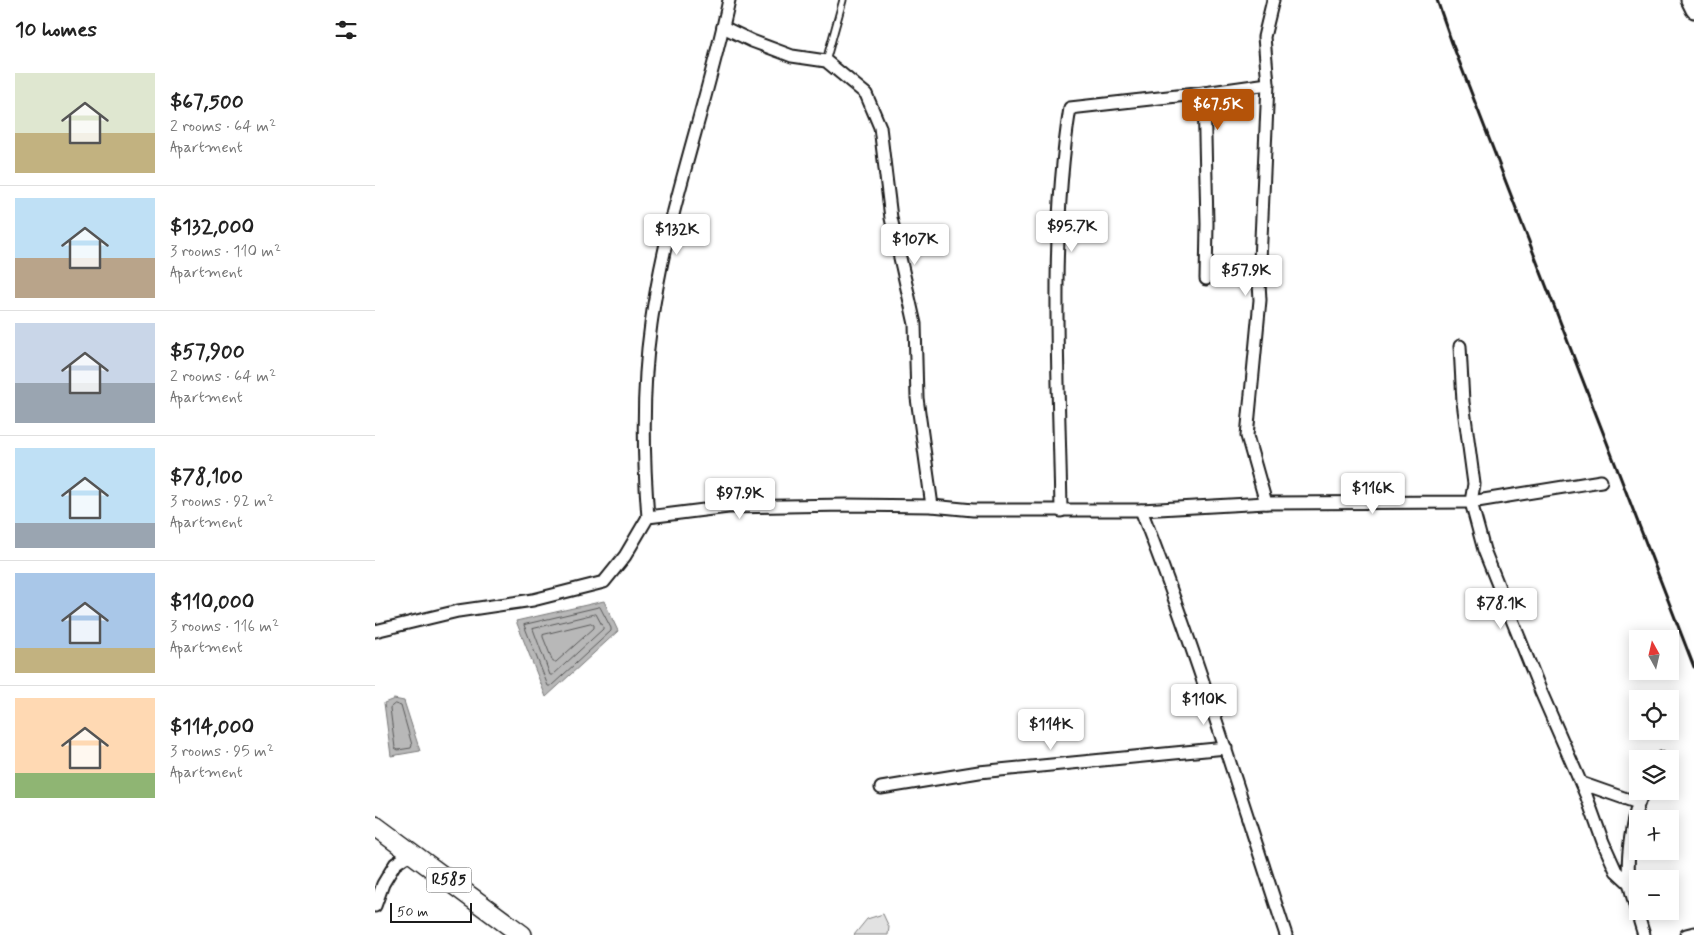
<!DOCTYPE html>
<meta charset="utf-8">
<style>
:root{--surface:#fff;--page:#f2f2f2;--text:#222;--muted:#767676;--line:#e0e0e0;--accent:#b45309}
body{margin:0;font-family:Mynerve,sans-serif;background:var(--page);color:var(--text);height:100vh;display:flex;flex-direction:column;font-size:19px;white-space:nowrap}
*{box-sizing:border-box;margin:0}
p{font-size:16px;color:var(--muted)}
.icon{flex:none;width:28px;height:28px;fill:none;stroke:currentColor;stroke-width:2;stroke-linecap:round;stroke-linejoin:round}
.map{position:relative;flex:1;overflow:hidden}
.panel{display:flex;flex-direction:column;background:var(--surface);width:375px}
.panel>*{flex:none}
.needle{width:32px;rotate:352deg}
.buttons{position:absolute;left:1254px;top:630px;display:grid;gap:10px}
.buttons a{display:grid;place-items:center;width:50px;height:50px;border-radius:0px;background:var(--surface);box-shadow:0 2px 12px #0003;font-size:25px}
.scale{position:absolute;left:15px;bottom:12px;width:82px;box-sizing:border-box;padding-left:5px;border:2px solid #1c1c1c;border-top:0;font-size:14px;line-height:18px;white-space:nowrap;color:#1c1c1c;-webkit-text-stroke:4px #fff;paint-order:stroke}
.price{position:absolute;translate:-50% -42px;padding:0 11px;border-radius:5px;background:#fff;color:#222;font-size:16px;line-height:32px;filter:drop-shadow(0 1px 2px #0008)}
.price::after{content:'';position:absolute;left:50%;top:30px;width:15px;height:11px;margin-left:-8px;background:inherit;clip-path:polygon(0 0,100% 0,50% 100%)}
.price.selected{background:var(--accent);color:#fff}
ul{padding:0;list-style:none}
li{display:flex;align-items:center;gap:15px;height:125px;padding:0 15px}
li+li{border-top:1px solid var(--line)}
li span{display:grid;place-items:center;flex:none;width:140px;height:100px;border-radius:0px;color:#555}
li>.icon{margin-inline-start:auto}
span .icon{width:60px;height:60px;fill:#fffc;stroke-width:1}
li b{font-size:21px}
h2{display:flex;justify-content:space-between;align-items:center;height:60px;padding:0 15px;font-size:21px}
main{display:flex;flex:1;min-height:0}
.map>svg:first-child{display:block}
</style>
<main>
<section class="panel">
<h2>10 homes<svg class="icon" aria-label="filters" viewBox="0 0 24 24"><path d="M4 7h16M4 17h16"/><circle cx="9" cy="7" r="2"/><circle cx="15" cy="17" r="2"/></svg></h2>
<ul>
<li><span style="background:linear-gradient(#dfe7d0 60%,#c2b280 0)"><svg class="icon" aria-label="home" viewBox="0 0 24 24"><path d="M3 11l9-7 9 7M6 9v11h12V9"/></svg></span><div><b>$67,500</b><p>2 rooms · 64 m²</p><p>Apartment</p></div></li>
<li><span style="background:linear-gradient(#bfe0f5 60%,#b9a48a 0)"><svg class="icon" aria-label="home" viewBox="0 0 24 24"><path d="M3 11l9-7 9 7M6 9v11h12V9"/></svg></span><div><b>$132,000</b><p>3 rooms · 110 m²</p><p>Apartment</p></div></li>
<li><span style="background:linear-gradient(#c9d6e8 60%,#9aa5b1 0)"><svg class="icon" aria-label="home" viewBox="0 0 24 24"><path d="M3 11l9-7 9 7M6 9v11h12V9"/></svg></span><div><b>$57,900</b><p>2 rooms · 64 m²</p><p>Apartment</p></div></li>
<li><span style="background:linear-gradient(#bfe0f5 75%,#9aa5b1 0)"><svg class="icon" aria-label="home" viewBox="0 0 24 24"><path d="M3 11l9-7 9 7M6 9v11h12V9"/></svg></span><div><b>$78,100</b><p>3 rooms · 92 m²</p><p>Apartment</p></div></li>
<li><span style="background:linear-gradient(#a9c7e8 75%,#c2b280 0)"><svg class="icon" aria-label="home" viewBox="0 0 24 24"><path d="M3 11l9-7 9 7M6 9v11h12V9"/></svg></span><div><b>$110,000</b><p>3 rooms · 116 m²</p><p>Apartment</p></div></li>
<li><span style="background:linear-gradient(#ffd9b3 75%,#8fb573 0)"><svg class="icon" aria-label="home" viewBox="0 0 24 24"><path d="M3 11l9-7 9 7M6 9v11h12V9"/></svg></span><div><b>$114,000</b><p>3 rooms · 95 m²</p><p>Apartment</p></div></li>
</ul>
</section>
<div class="map">
<svg width="1319" height="935" viewBox="0 0 1319 935">
<rect width="100%" height="100%" fill="#fff"/>
<filter id="ink" filterUnits="userSpaceOnUse"><feTurbulence type="fractalNoise" baseFrequency=".02" numOctaves="2"/><feDisplacementMap in="SourceGraphic" scale="10" xChannelSelector="R" yChannelSelector="G"/><feConvolveMatrix kernelMatrix="1 2 1 2 8 2 1 2 1" color-interpolation-filters="sRGB"/></filter>
<g filter="url(#ink)">
<path fill="#e2e2e2" stroke="#7f7f7f" d="M508,914L514,927L513,935H479L492,919Z"/>
<g fill="#b8b8b8" stroke="#7a7a7a">
<path d="M229,601L243,631L171,697L141,621Z"/>
<path d="M19,699L29,701L45,751L16,756L9,703Z"/>
</g>
<g fill="none" stroke-linecap="round" stroke-linejoin="round">
<g stroke="#5a5a5a" stroke-width="1">
<path d="M225,607L236,628V631L176,686H173L149,625Z"/>
<path d="M221,614L228,627V629L178,675H175L158,629Z"/>
<path d="M216,623L219,625V628L181,662H178L168,637V635Z"/>
<path d="M20,704L26,706L37,745L36,748L23,750L20,748L15,708Z"/>
</g>
<g stroke="#1c1c1c" stroke-width="9">
<path id="service" d="M451,61L468,0"/>
</g>
<g stroke="#1c1c1c" stroke-width="15">
<g id="minor">
<path d="M348,27L377,41L417,56L451,61L491,94L505,127L516,218L540,324L542,398L557,506"/>
<path d="M831,279L832,224L829,93L893,84L889,37L898,0"/>
<path d="M1085,346L1088,402L1099,484L1096,502L1109,550L1166,692L1211,795L1228,842L1241,871L1255,884"/>
<path d="M891,503L872,436L885,300L884,283L893,84"/>
<path d="M766,510C821,650 864,793 911,935"/>
<path d="M686,511C684,377 674,241 695,108L829,93"/>
<path d="M273,517C268,454 267,387 276,324C291,214 331,109 354,0"/>
<path d="M0,631L83,611L158,600L229,582L250,556L273,517L353,507L471,505L557,506L598,510H766L891,503L1096,502L1226,481"/>
<path d="M1286,759V758"/>
<path d="M1206,783L1263,803"/>
<path d="M506,788L604,772L851,748"/>
<path d="M0,906L8,884L20,864L36,853"/>
<path d="M1269,935C1264,919 1259,903 1255,886C1250,862 1257,813 1269,791"/>
<path d="M1311,935L1319,933"/>
</g>
</g>
<g stroke="#1c1c1c" stroke-width="19">
<path id="tertiary" d="M1314,0L1319,10"/>
</g>
<g stroke="#1c1c1c" stroke-width="22">
<path id="primary" d="M0,826L147,935"/>
</g>
<use href="#service" stroke="#fff" stroke-width="5.5"/>
<use href="#minor" stroke="#fff" stroke-width="11"/>
<use href="#tertiary" stroke="#fff" stroke-width="15"/>
<use href="#primary" stroke="#fff" stroke-width="19"/>
<path stroke="#1c1c1c" stroke-width="3" d="M1062,0L1077,43L1319,667"/>
</g>
</g>
<g text-anchor="middle" dominant-baseline="central" stroke-width="4" stroke-linejoin="round" paint-order="stroke">
<rect fill="#fff" stroke="#606060" stroke-width="1" x="51.5" y="867.5" width="45" height="25" rx="4"/>
<g font-size="15" font-weight="bold" fill="#1c1c1c">
<text x="74" y="880">R585</text>
</g>
</g>
</svg>
<div class="buttons">
<a><svg class="needle" viewBox="-14 -14 28 28"><path d="M0-13l5 13h-10z" fill="#e53935"/><path d="M0 13l5-13h-10z" fill="#767676"/></svg></a>
<a><svg class="icon" aria-label="locate" viewBox="0 0 24 24"><circle cx="12" cy="12" r="6"/><path d="M12 2v4M12 18v4M2 12h4M18 12h4"/></svg></a>
<a><svg class="icon" aria-label="layers" viewBox="0 0 24 24"><path d="M12 4l9 5-9 5-9-5zM3 14l9 5 9-5"/></svg></a>
<a>+</a>
<a>−</a>
</div>
<div class="scale">50 m</div>
<b class="price selected" style="left:843px;top:131px">$67.5K</b>
<b class="price" style="left:697px;top:253px">$95.7K</b>
<b class="price" style="left:302px;top:256px">$132K</b>
<b class="price" style="left:540px;top:266px">$107K</b>
<b class="price" style="left:871px;top:297px">$57.9K</b>
<b class="price" style="left:998px;top:515px">$116K</b>
<b class="price" style="left:365px;top:520px">$97.9K</b>
<b class="price" style="left:1126px;top:630px">$78.1K</b>
<b class="price" style="left:829px;top:726px">$110K</b>
<b class="price" style="left:676px;top:751px">$114K</b>
</div>
</main>
